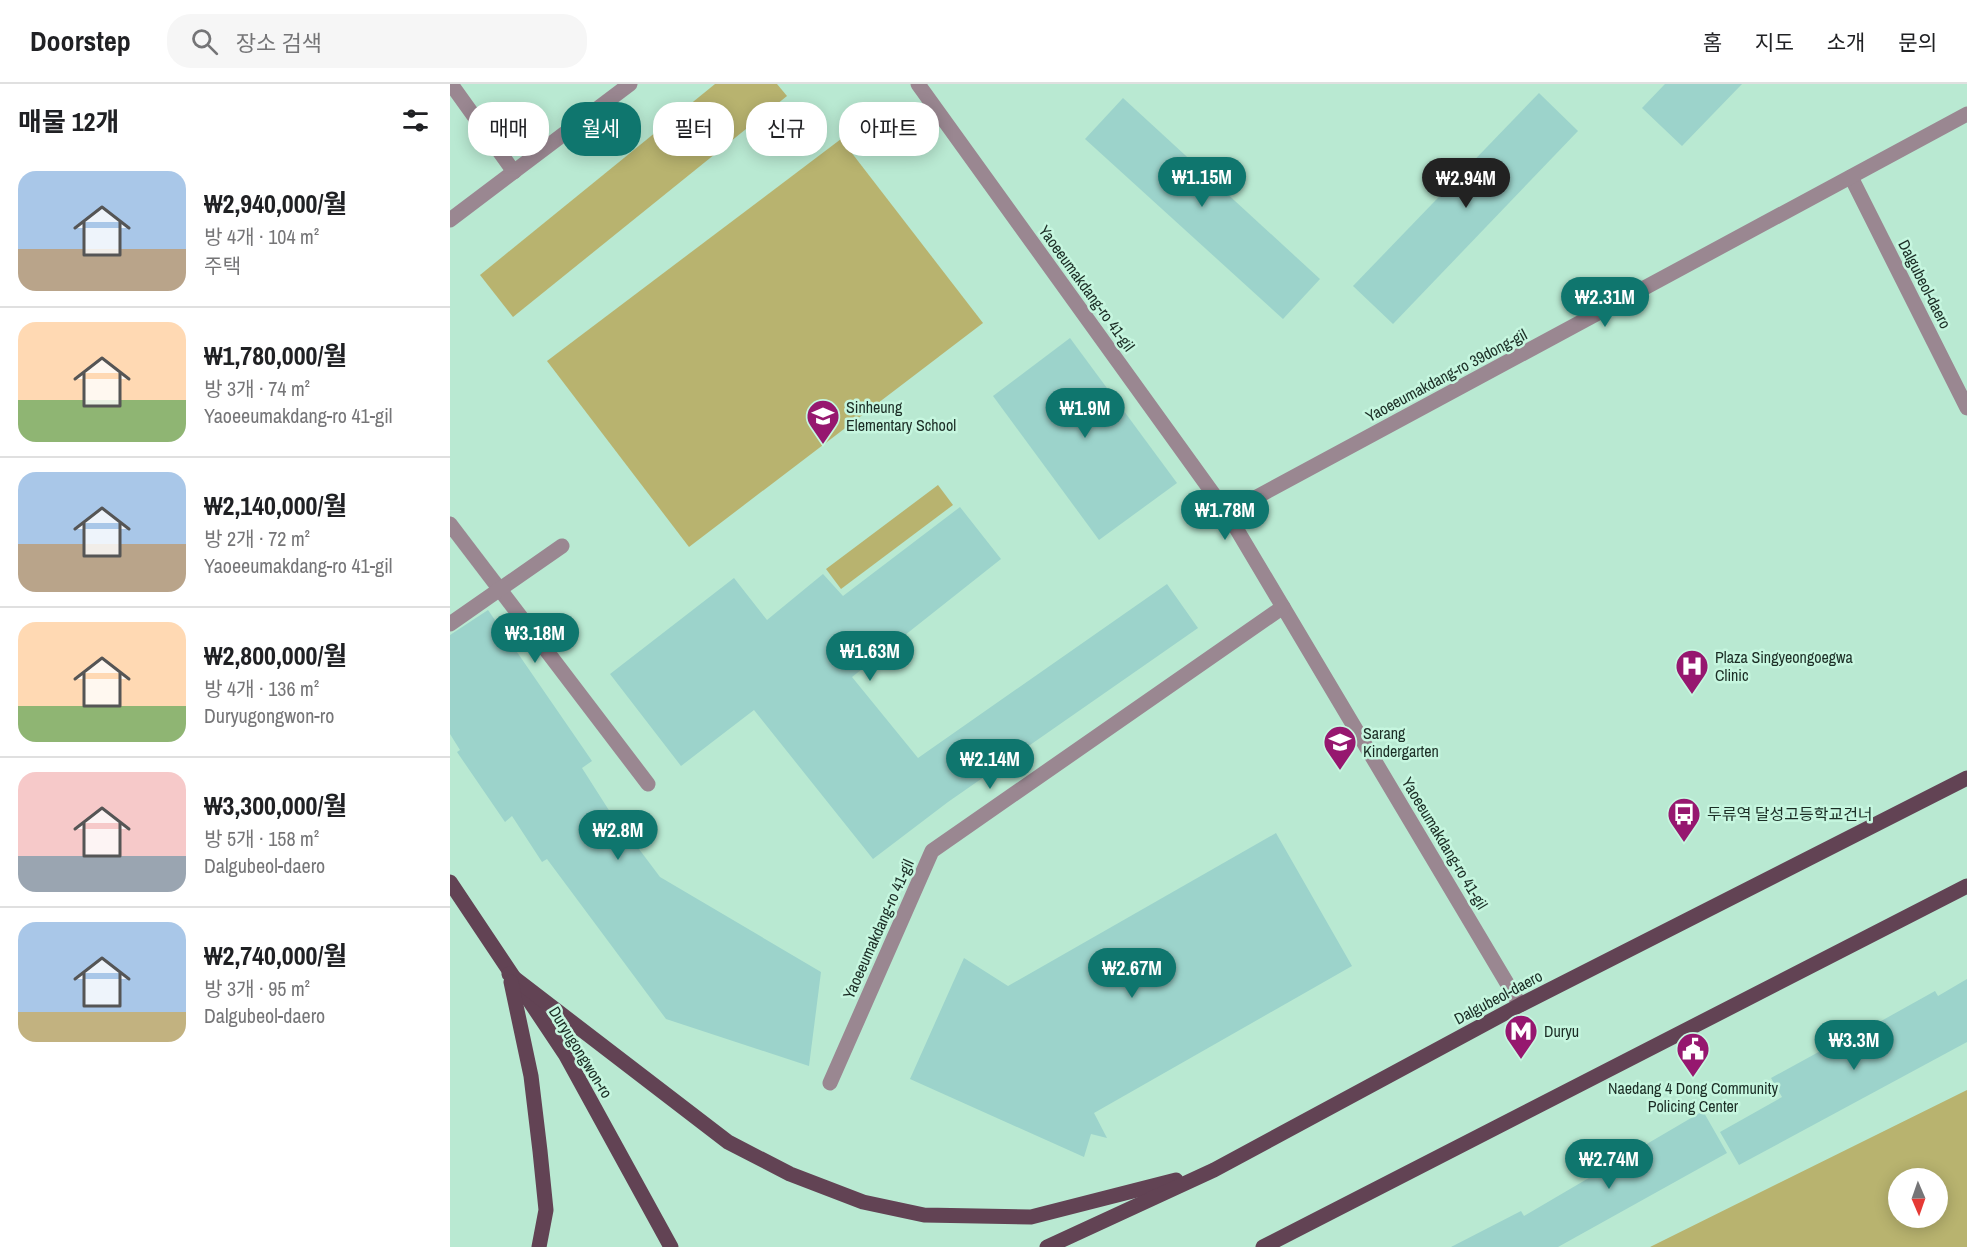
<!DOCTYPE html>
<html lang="ko">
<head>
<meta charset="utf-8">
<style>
  :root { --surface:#fff; --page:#f6f6f6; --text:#202124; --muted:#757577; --line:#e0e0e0; --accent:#0f766e }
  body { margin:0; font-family:"Archivo Narrow","Noto Sans KR",sans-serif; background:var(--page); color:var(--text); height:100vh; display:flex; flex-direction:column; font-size:22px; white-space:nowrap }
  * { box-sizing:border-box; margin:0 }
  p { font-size:20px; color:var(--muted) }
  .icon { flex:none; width:33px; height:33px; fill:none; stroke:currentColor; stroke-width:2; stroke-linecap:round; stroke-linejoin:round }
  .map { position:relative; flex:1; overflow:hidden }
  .details { display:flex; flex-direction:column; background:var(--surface); width:450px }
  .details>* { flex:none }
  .top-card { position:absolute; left:18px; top:18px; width:570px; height:54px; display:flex; gap:12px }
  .needle { width:39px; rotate:178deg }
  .controls { position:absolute; left:1438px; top:1084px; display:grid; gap:12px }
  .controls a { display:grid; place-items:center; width:60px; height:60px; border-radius:50%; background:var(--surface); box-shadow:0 3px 15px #0003; font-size:30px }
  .price { position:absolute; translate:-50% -51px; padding:0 14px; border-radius:21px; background:var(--accent); color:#fff; font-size:20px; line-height:39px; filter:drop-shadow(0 2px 3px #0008) }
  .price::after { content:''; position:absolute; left:50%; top:36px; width:18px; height:14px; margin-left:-9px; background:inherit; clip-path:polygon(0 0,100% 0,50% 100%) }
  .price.selected { background:#222; color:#fff }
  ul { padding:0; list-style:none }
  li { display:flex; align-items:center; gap:18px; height:150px; padding:0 18px }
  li+li { border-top:2px solid var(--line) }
  li span { display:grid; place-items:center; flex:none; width:168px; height:120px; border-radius:18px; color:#555 }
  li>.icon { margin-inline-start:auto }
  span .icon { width:72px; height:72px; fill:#fffc; stroke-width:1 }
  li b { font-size:26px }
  h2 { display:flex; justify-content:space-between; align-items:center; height:72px; padding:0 18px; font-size:26px }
  .chip { padding:0 21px; border-radius:24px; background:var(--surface); box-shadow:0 3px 15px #0003; font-size:21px; line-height:54px }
  .chip.selected { background:var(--accent); color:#fff }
  header { display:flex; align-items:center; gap:36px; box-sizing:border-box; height:84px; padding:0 30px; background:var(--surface); border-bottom:2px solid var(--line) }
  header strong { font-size:28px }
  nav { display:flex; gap:33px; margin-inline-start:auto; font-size:21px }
  .search { width:420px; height:54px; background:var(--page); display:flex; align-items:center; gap:15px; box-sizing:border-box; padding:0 21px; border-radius:24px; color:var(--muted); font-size:22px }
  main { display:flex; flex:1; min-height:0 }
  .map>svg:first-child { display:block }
  .green { fill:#b8b36f; fill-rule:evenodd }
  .building { fill:#9cd3cb }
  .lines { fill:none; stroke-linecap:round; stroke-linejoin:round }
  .minor { stroke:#9a8791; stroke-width:15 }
  .major { stroke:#624354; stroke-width:15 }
  .labels { text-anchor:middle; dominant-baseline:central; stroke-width:5; stroke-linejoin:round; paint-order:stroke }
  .street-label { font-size:16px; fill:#1b2d25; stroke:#c6f6df }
  .poi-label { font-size:16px; fill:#1b2d25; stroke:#c6f6df; text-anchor:start }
</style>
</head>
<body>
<header>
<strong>Doorstep</strong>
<div class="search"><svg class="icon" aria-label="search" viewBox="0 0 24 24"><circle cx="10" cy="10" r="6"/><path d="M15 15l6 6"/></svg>장소 검색</div>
<nav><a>홈</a><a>지도</a><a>소개</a><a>문의</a></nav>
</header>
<main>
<section class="details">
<h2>매물 12개<svg class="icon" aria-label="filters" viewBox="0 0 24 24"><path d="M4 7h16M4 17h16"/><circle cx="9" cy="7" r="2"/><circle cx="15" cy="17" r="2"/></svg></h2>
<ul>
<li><span style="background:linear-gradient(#a9c7e8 65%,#b9a48a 0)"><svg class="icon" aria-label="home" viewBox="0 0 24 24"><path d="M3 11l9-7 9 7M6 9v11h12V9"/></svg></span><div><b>₩2,940,000/월</b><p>방 4개 · 104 m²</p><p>주택</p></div></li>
<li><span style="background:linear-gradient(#ffd9b3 65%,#8fb573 0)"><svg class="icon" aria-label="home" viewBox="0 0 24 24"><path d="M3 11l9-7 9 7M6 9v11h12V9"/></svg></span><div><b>₩1,780,000/월</b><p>방 3개 · 74 m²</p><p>Yaoeeumakdang-ro 41-gil</p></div></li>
<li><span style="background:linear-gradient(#a9c7e8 60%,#b9a48a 0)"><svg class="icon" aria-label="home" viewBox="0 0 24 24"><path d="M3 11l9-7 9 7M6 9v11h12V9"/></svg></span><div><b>₩2,140,000/월</b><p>방 2개 · 72 m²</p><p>Yaoeeumakdang-ro 41-gil</p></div></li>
<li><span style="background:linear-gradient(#ffd9b3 70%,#8fb573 0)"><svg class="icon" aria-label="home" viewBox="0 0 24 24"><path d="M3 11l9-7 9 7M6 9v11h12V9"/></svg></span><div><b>₩2,800,000/월</b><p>방 4개 · 136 m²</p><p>Duryugongwon-ro</p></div></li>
<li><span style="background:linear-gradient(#f6c9c9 70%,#9aa5b1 0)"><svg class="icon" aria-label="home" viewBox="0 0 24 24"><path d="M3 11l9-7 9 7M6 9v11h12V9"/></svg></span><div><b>₩3,300,000/월</b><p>방 5개 · 158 m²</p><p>Dalgubeol-daero</p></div></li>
<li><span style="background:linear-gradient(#a9c7e8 75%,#c2b280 0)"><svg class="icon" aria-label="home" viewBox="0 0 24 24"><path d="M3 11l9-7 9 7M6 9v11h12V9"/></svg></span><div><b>₩2,740,000/월</b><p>방 3개 · 95 m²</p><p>Dalgubeol-daero</p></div></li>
</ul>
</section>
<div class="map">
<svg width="1517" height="1163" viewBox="0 0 1517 1163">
  <rect width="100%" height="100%" fill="#b9e9d2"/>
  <g class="green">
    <path d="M 265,0 L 327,0 L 337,12 L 63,233 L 30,191 Z"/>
    <path d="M 391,55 L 533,239 L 239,463 L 97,277 Z"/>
    <path d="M 488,401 L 503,421 L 391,505 L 376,485 Z"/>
    <path d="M 1517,1006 L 1517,1163 L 1200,1163 ZM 1449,1095 L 1488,1095 L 1488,1134 L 1449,1134 Z"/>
  </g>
  <g class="building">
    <path d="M 1215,0 L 1292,0 L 1232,62 L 1192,24 Z"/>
    <path d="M 1089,9 L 1128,47 L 943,240 L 903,202 Z"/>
    <path d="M 673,14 L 870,195 L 833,235 L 635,55 Z"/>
    <path d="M 620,254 L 727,399 L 649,456 L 543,312 Z"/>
    <path d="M 510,423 L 551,475 L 402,593 L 468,674 L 717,500 L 748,544 L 498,718 L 423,775 L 304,626 L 231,682 L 160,590 L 284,494 L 317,536 L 373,490 L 393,512 Z"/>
    <path d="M 38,526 L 142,677 L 132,684 L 169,742 L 171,741 L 210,793 L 371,888 L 359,982 L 216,935 L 97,775 L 92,778 L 62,732 L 55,738 L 7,668 L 10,666 L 0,650 L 0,551 Z"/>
    <path d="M 826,749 L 902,882 L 644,1029 L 657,1054 L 641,1050 L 634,1073 L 460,995 L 514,874 L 558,902 Z"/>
    <path d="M 1517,895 L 1517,958 L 1289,1081 L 1270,1048 L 1332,1013 L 1321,994 L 1396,953 L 1397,956 L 1485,907 L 1488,912 Z"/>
    <path d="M 1253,1027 L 1277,1069 L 1108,1163 L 1001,1163 L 1071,1127 L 1074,1132 Z"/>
  </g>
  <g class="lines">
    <g class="minor">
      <path d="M 1,0 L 64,88"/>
      <path d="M 468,0 L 777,429 L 1070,921"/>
      <path d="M 1401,93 L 1517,324"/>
      <path d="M 0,136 L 180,0"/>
      <path d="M 777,429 L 1517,30"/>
      <path d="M 0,440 L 198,700"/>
      <path d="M 0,540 L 112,462"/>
      <path d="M 380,999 L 482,767 L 833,523"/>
    </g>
    <g class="major">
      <path d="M 0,798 L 115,970 L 221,1163"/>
      <path d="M 59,890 L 278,1058 L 340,1090 L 413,1118 L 474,1131 L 581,1133 L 726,1096"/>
      <path d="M 61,898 L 81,992 L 90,1067 L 96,1126 L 89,1163"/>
      <path d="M 597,1163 L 764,1086 L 1070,921 L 1517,694"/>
      <path d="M 813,1163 L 1517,802"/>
    </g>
  </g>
  <defs>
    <symbol id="school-pin" viewBox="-11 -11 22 30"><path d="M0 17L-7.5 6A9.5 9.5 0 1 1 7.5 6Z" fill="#96176f" stroke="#c6f6df"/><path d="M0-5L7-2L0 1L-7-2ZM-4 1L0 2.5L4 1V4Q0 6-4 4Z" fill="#fff"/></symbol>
    <symbol id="hospital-pin" viewBox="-11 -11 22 30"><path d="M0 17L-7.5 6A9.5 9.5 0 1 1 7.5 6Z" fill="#96176f" stroke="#c6f6df"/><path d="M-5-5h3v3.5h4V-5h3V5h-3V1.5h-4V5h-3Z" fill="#fff"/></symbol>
    <symbol id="bus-pin" viewBox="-11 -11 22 30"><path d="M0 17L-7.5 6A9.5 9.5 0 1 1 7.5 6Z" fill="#96176f" stroke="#c6f6df"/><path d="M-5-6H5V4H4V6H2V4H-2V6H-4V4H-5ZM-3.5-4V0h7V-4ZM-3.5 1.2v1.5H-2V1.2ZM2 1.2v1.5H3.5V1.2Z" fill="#fff"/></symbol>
    <symbol id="metro-pin" viewBox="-11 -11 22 30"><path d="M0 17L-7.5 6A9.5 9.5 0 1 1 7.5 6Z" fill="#96176f" stroke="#c6f6df"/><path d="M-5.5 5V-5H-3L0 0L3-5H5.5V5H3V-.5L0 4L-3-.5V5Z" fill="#fff"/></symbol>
    <symbol id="civic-pin" viewBox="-11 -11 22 30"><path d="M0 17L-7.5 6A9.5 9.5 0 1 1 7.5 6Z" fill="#96176f" stroke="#c6f6df"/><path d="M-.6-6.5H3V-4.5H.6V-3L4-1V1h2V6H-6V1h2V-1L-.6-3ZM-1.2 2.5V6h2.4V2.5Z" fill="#fff"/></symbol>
  </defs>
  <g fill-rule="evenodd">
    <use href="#school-pin" x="354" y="313" width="38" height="52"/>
    <use href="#hospital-pin" x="1223" y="563" width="38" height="52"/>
    <use href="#school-pin" x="871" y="639" width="38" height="52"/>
    <use href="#bus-pin" x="1215" y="711" width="38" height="52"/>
    <use href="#metro-pin" x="1052" y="928" width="38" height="52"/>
    <use href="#civic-pin" x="1224" y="946" width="38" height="52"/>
  </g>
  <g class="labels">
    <g class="street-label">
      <text transform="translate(1475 200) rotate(63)">Dalgubeol-daero</text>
      <text transform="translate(637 204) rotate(54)">Yaoeeumakdang-ro 41-gil</text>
      <text transform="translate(996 291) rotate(-28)">Yaoeeumakdang-ro 39dong-gil</text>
      <text transform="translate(995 759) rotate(59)">Yaoeeumakdang-ro 41-gil</text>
      <text transform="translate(428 845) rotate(-66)">Yaoeeumakdang-ro 41-gil</text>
      <text transform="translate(1048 913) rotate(-28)">Dalgubeol-daero</text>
      <text transform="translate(131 968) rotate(58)">Duryugongwon-ro</text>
    </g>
    <g class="poi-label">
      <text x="396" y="323">Sinheung<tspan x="396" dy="18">Elementary School</tspan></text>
      <text x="1265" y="573">Plaza Singyeongoegwa<tspan x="1265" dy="18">Clinic</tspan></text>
      <text x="913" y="649">Sarang<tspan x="913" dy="18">Kindergarten</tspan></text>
      <text x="1257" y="730">두류역 달성고등학교건너</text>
      <text x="1094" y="947">Duryu</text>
      <text x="1243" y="1004" text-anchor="middle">Naedang 4 Dong Community<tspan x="1243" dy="18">Policing Center</tspan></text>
    </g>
  </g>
</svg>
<div class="controls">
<a><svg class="needle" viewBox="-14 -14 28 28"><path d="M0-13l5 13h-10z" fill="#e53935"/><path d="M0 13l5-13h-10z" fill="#757577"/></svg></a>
</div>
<b class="price" style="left:752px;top:124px">₩1.15M</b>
<b class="price selected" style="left:1016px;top:125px">₩2.94M</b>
<b class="price" style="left:1155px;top:244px">₩2.31M</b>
<b class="price" style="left:635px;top:355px">₩1.9M</b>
<b class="price" style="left:775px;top:457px">₩1.78M</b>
<b class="price" style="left:85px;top:580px">₩3.18M</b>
<b class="price" style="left:420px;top:598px">₩1.63M</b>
<b class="price" style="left:540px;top:706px">₩2.14M</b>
<b class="price" style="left:168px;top:777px">₩2.8M</b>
<b class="price" style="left:682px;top:915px">₩2.67M</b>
<b class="price" style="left:1404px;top:987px">₩3.3M</b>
<b class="price" style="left:1159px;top:1106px">₩2.74M</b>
<div class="top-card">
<a class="chip">매매</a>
<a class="chip selected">월세</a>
<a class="chip">필터</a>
<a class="chip">신규</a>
<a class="chip">아파트</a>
</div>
</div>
</main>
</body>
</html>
